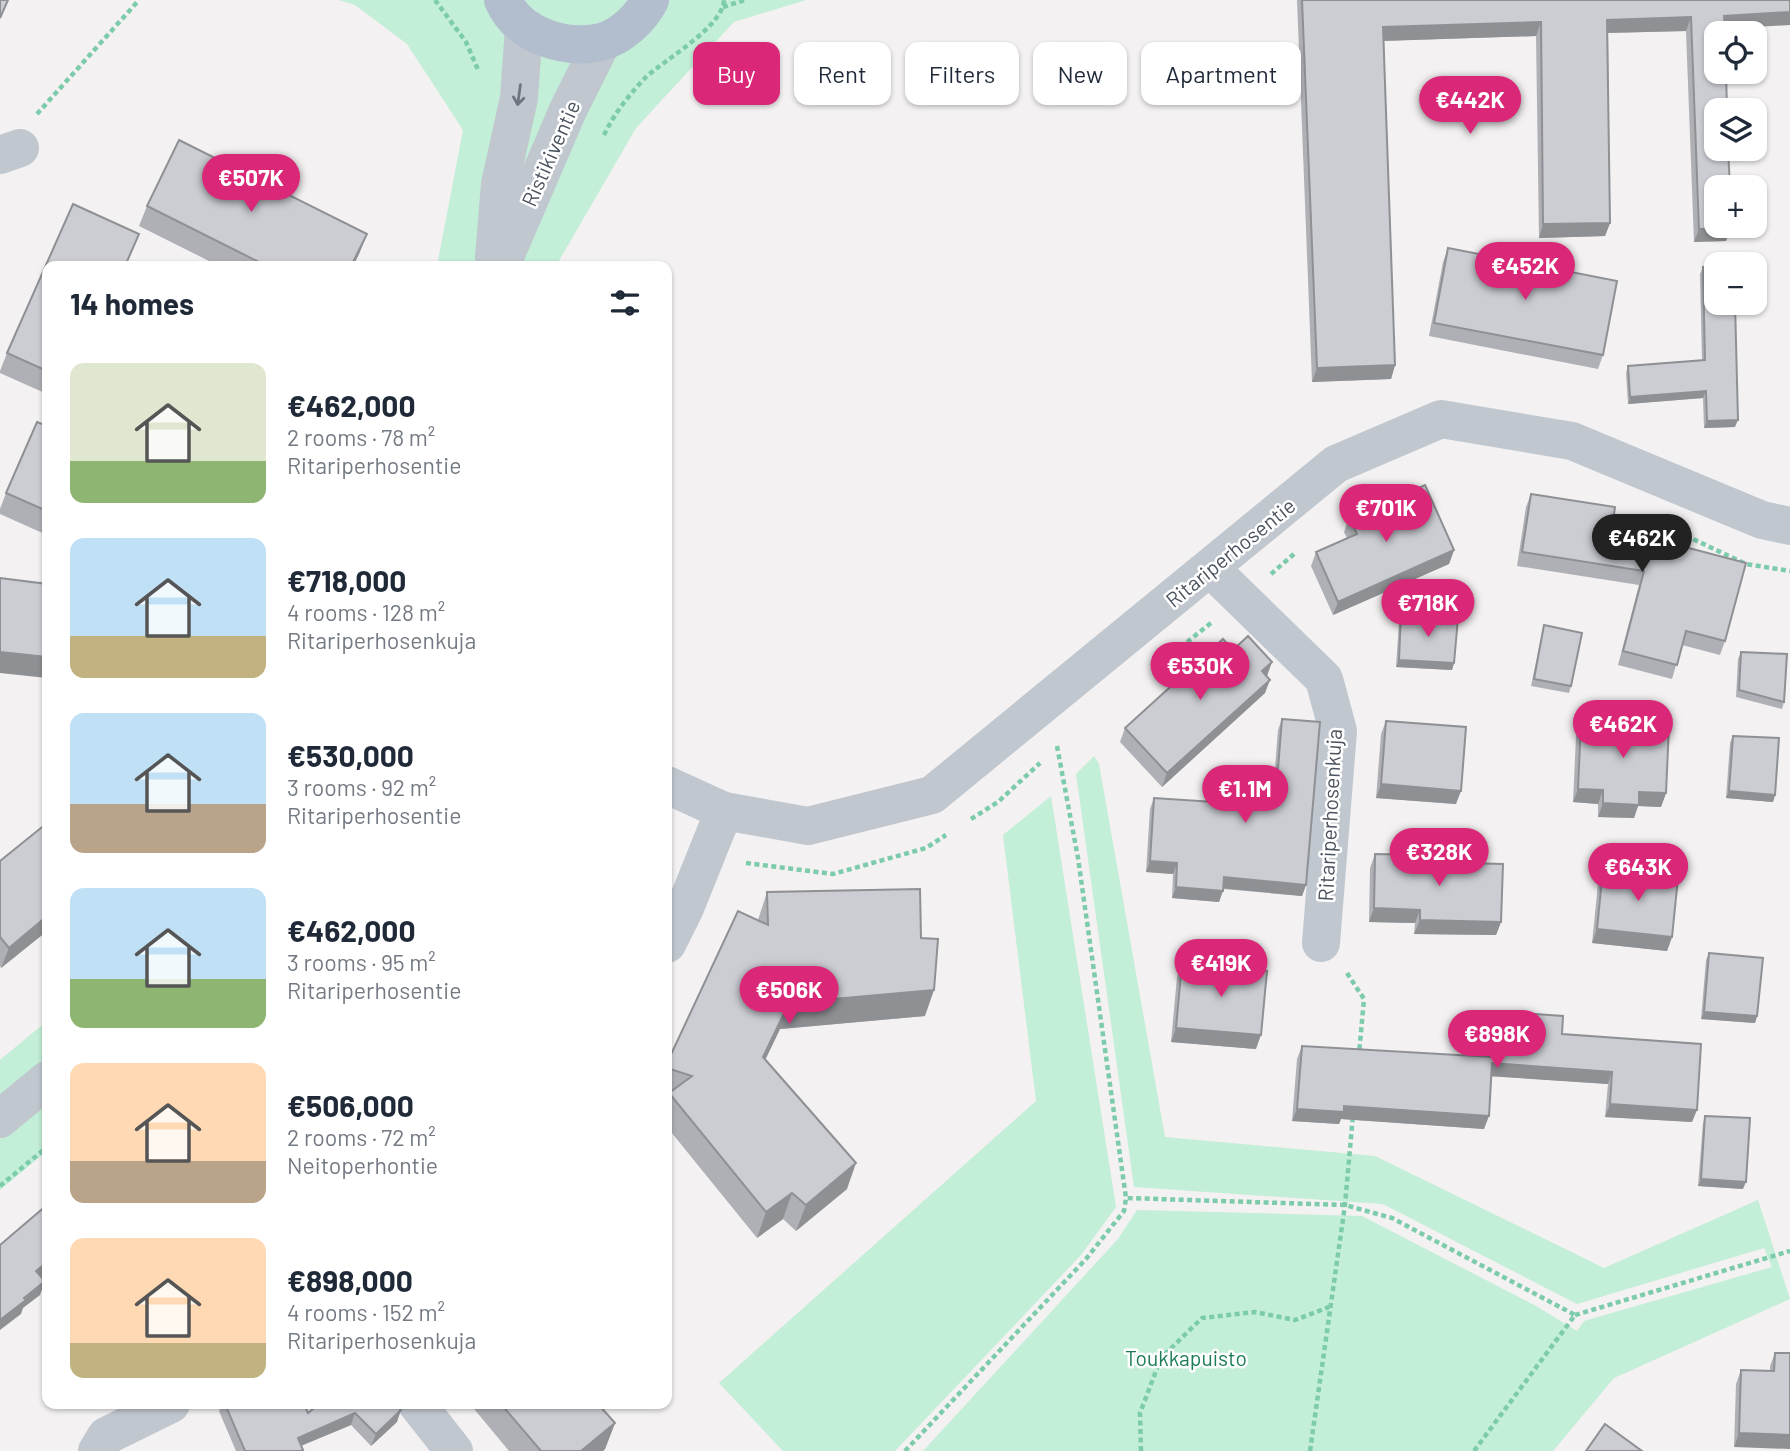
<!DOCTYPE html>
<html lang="en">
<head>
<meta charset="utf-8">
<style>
  :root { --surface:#fff; --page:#f6f6f7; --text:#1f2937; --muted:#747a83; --accent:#db2777 }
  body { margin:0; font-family:Barlow,sans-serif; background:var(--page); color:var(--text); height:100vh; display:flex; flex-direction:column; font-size:26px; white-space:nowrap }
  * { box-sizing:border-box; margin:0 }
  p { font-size:23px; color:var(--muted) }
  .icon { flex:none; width:38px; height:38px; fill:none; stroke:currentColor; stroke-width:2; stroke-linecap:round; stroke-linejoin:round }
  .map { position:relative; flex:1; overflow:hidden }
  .panel { position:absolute; left:42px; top:261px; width:630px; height:1148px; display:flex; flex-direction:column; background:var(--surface); border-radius:14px; box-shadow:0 2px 5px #0004 }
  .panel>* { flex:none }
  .banner { position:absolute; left:693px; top:42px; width:665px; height:63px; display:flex; gap:14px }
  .controls { position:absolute; left:1704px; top:21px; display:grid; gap:14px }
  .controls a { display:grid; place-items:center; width:63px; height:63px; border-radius:14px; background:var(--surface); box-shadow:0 2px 5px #0004; font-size:35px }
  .price { position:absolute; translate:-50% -60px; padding:0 16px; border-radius:24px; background:var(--accent); color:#fff; font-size:23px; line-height:46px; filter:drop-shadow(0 2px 4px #0008) }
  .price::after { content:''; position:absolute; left:50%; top:42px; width:21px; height:16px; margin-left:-10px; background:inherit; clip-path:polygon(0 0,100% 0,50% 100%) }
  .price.active { background:#222; color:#fff }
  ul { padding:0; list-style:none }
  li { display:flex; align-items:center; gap:21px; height:175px; padding:0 28px }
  li span { display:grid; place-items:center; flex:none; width:196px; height:140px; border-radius:14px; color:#555 }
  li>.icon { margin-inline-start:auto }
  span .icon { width:84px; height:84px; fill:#fffc; stroke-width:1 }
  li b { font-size:30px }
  h2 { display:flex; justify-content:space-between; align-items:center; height:84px; padding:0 28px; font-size:30px }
  .tag { padding:0 24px; border-radius:14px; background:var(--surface); box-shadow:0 2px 5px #0004; font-size:24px; line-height:63px }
  .tag.active { background:var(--accent); color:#fff }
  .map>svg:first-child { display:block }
  .green { fill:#c3eed7 }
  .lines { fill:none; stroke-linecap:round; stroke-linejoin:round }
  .path { stroke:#7ccbaa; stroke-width:4.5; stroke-dasharray:5 3.5; stroke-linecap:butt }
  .minor { stroke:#c0c7cf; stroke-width:38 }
  .major { stroke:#b2bece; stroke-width:38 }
  .wall { fill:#afb0b5 }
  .shaded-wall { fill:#8e9094 }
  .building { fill:#cbcdd3; stroke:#8e9094; stroke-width:2 }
  .oneway { stroke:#6d7680 }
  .labels { text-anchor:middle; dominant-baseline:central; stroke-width:5; stroke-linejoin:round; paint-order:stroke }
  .street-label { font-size:21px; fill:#4a535e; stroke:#fff }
  .park-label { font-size:21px; fill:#1c7d55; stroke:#fff }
</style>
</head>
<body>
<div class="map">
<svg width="1790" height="1451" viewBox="0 0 1790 1451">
  <rect width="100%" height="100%" fill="#f3f1f1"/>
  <g class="green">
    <path d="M 339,0 L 806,0 L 734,22 L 636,128 L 556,266 L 437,266 L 463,130 L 407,44 L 355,5 Z"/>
    <path d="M 1094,756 L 1099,764 L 1165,1137 L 1375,1156 L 1604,1268 L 1758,1200 L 1790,1299 L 1614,1378 L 1553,1451 L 923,1451 L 1118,1239 L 1137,1210 L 1362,1216 L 1536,1306 L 1577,1331 L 1584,1321 L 1772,1267 L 1764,1248 L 1577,1304 L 1383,1204 L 1134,1187 L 1076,774 Z"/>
    <path d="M 1051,796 L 1116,1207 L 1081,1255 L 895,1451 L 783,1451 L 719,1383 L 1036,1101 L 1003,835 Z"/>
    <path d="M 47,1021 L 47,1151 L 0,1190 L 0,1060 Z"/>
  </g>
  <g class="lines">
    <g class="path">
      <path d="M 435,0 L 466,42 L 479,72"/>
      <path d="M 723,7 L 745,0"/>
      <path d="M 37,114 L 139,0"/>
      <path d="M 604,135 C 614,114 629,95 645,78 C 665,59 722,28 724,0"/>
      <path d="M 1678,532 L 1746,564 L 1790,571"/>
      <path d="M 1271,574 L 1294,554"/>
      <path d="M 1187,642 L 1211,623"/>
      <path d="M 1057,746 L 1078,858 L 1126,1198 L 1345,1205 L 1392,1218 L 1575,1315 L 1474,1451"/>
      <path d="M 971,819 L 998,802 L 1040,763"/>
      <path d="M 746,863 L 833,874 L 926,848 L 946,835"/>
      <path d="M 1347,973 L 1364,999 L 1359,1054"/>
      <path d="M 0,1186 L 47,1147"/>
      <path d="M 1575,1315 L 1790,1251"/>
      <path d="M 905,1451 L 1086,1259 L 1124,1211 L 1126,1198"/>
      <path d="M 1141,1451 L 1140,1413 L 1161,1358 L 1202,1318 L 1255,1312 L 1295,1320 L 1329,1307"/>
      <path d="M 1310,1451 L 1345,1205 L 1353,1115"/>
    </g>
    <g class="minor">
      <path d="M 0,155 L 20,148"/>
      <path d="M 494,257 L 500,184 L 519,98 L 524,27"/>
      <path d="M 501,266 L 568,110 L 602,42"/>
      <path d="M 1211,569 L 1324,679 L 1338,731 L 1321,943"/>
      <path d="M 667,785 L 724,811 L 808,826 L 932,795 L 1336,464 L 1441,419 L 1572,441 L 1762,520 L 1790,526"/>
      <path d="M 667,944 L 685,908 L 724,811"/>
      <path d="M 0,1119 L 47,1080"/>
      <path d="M 417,1404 L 454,1451"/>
      <path d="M 97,1451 L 106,1436 L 171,1404"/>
    </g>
    <path class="major" d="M 503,0 C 518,36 566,50 601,42 C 621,37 641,18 650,0"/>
  </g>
  <g class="wall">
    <path d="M 1297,0 L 1790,0 L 1724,29 L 1731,228 L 1726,241 L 1694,242 L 1686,31 L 1608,33 L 1610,223 L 1605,236 L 1539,238 L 1536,36 L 1384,41 L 1395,365 L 1391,379 L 1312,382 Z"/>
    <path d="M 73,204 L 139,234 L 126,266 L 47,266 L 47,394 L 0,373 L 0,371 L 7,353 Z"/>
    <path d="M 147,206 L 367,234 L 359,254 L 353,266 L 219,266 L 139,226 Z"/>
    <path d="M 1448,248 L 1603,355 L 1598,369 L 1429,336 L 1443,262 Z"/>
    <path d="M 1703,267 L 1735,427 L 1704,428 L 1703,398 L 1628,404 L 1626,373 L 1628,366 L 1702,360 L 1700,274 Z"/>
    <path d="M 47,426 L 47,535 L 0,514 L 0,509 L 6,493 Z"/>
    <path d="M 1531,494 L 1612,528 L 1725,641 L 1720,655 L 1682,645 L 1672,679 L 1618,665 L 1639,585 L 1517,566 L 1526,507 Z"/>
    <path d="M 1349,518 L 1454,550 L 1449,564 L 1333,615 L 1311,566 L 1316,552 L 1347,538 L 1344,532 Z"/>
    <path d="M 1401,614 L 1454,663 L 1452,670 L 1396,667 L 1399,621 Z"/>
    <path d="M 1544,625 L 1571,686 L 1569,693 L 1531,686 L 1542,633 Z"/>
    <path d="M 1233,650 L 1266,676 L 1265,693 L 1162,787 L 1120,742 L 1125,728 Z"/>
    <path d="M 1741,652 L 1784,702 L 1782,709 L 1736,697 L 1738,659 Z"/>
    <path d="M 1282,719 L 1306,885 L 1302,896 L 1223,889 L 1219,902 L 1172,898 L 1173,874 L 1146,872 L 1150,809 L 1154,798 L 1272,806 L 1278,730 Z"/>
    <path d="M 1386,721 L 1456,804 L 1376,798 L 1381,734 Z"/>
    <path d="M 1581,722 L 1666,793 L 1661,807 L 1638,806 L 1634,818 L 1598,817 L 1598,804 L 1573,802 L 1576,736 Z"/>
    <path d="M 1733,736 L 1775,795 L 1773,802 L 1726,798 L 1730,743 Z"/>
    <path d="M 47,823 L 47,931 L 1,968 L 0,966 L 0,861 Z"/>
    <path d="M 1375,854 L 1423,862 L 1501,922 L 1496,935 L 1414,934 L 1415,923 L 1369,922 L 1370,868 Z"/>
    <path d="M 1603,870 L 1672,937 L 1667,951 L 1592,943 L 1598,884 Z"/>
    <path d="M 767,892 L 921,938 L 925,1016 L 780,1029 L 765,1060 L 847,1189 L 796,1231 L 783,1219 L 757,1238 L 667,1127 L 667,1100 L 668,1097 L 667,1097 L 667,1063 L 758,920 Z"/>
    <path d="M 1709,953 L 1757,1016 L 1755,1023 L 1701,1019 L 1706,960 Z"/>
    <path d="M 1182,963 L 1256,1049 L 1171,1042 L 1177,977 Z"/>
    <path d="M 1494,1011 L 1562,1034 L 1692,1122 L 1605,1117 L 1608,1084 L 1491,1076 L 1484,1129 L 1341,1119 L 1339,1124 L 1292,1121 L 1297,1059 L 1302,1046 L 1488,1057 L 1490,1024 Z"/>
    <path d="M 1705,1116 L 1743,1189 L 1698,1186 L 1703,1123 Z"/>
    <path d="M 1775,1353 L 1790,1353 L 1734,1447 L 1736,1384 L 1741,1370 L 1770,1371 L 1770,1366 Z"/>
    <path d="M 222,1404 L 304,1404 L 308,1413 L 319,1404 L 397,1422 L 371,1446 L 351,1425 L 301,1446 L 303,1451 L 236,1451 L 219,1411 Z"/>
    <path d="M 470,1404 L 598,1404 L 615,1423 L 605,1449 L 603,1451 L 509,1451 Z"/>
  </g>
  <g class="shaded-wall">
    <path d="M 1790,12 L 1790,25 L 1719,29 L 1724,16 Z"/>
    <path d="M 1691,17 L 1686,31 L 1603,33 L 1607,20 Z"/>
    <path d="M 1541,22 L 1536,36 L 1379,41 L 1383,27 Z"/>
    <path d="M 1610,223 L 1605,236 L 1539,238 L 1543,224 Z"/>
    <path d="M 1731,228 L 1726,241 L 1694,242 L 1699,229 Z"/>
    <path d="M 367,234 L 359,254 L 353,266 L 351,266 Z"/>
    <path d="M 1395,365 L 1391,379 L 1312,382 L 1317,368 Z"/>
    <path d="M 1706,391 L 1703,398 L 1628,404 L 1630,397 Z"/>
    <path d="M 1738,420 L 1735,427 L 1704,428 L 1707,421 Z"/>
    <path d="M 1454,550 L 1449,564 L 1333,615 L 1338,602 Z"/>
    <path d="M 0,652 L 47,657 L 47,678 L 0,673 Z"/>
    <path d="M 1399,660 L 1454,663 L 1452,670 L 1396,667 Z"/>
    <path d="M 1272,662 L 1267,676 L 1262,671 Z"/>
    <path d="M 1270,680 L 1265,693 L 1162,787 L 1167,773 Z"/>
    <path d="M 1381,784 L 1461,791 L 1456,804 L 1376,798 Z"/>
    <path d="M 1578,789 L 1603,790 L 1598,804 L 1573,802 Z"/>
    <path d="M 1729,791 L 1775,795 L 1773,802 L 1726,798 Z"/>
    <path d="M 1639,792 L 1666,793 L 1661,807 L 1638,806 L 1634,818 L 1598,817 L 1603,803 Z"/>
    <path d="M 1150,861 L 1177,863 L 1173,874 L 1146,872 Z"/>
    <path d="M 1224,877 L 1306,885 L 1302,896 L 1220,888 Z"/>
    <path d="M 1176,887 L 1223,891 L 1219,902 L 1172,898 Z"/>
    <path d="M 1374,908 L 1420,910 L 1415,923 L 1369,922 Z"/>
    <path d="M 47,916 L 47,931 L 1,968 L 9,948 Z"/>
    <path d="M 1420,920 L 1501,922 L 1496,935 L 1414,934 Z"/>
    <path d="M 1597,929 L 1672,937 L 1667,951 L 1592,943 Z"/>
    <path d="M 934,990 L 925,1016 L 780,1029 L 754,1083 L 763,1057 L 789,1003 Z"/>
    <path d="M 1704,1012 L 1757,1016 L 1755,1023 L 1701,1019 Z"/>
    <path d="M 1176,1028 L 1261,1035 L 1256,1049 L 1171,1042 Z"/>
    <path d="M 1492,1063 L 1612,1072 L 1608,1084 L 1487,1076 Z"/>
    <path d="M 1610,1104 L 1697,1110 L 1692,1122 L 1605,1117 Z"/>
    <path d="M 1344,1106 L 1489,1116 L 1484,1129 L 1341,1119 L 1339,1124 L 1292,1121 L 1297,1109 Z"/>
    <path d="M 856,1163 L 847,1189 L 796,1231 L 806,1205 Z"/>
    <path d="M 1701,1179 L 1746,1182 L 1743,1189 L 1698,1186 Z"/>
    <path d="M 792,1193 L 783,1219 L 757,1238 L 766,1212 Z"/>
    <path d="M 47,1262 L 47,1272 L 31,1284 L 36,1271 Z"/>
    <path d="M 45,1281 L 40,1295 L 23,1308 L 21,1314 L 0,1330 L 0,1320 L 24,1298 Z"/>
    <path d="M 401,1410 L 397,1422 L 371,1446 L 376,1434 Z"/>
    <path d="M 355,1413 L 351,1425 L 293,1449 L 298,1438 Z"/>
    <path d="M 615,1423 L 605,1449 L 603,1451 L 581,1451 Z"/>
    <path d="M 1739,1433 L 1790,1435 L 1790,1449 L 1734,1447 Z"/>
  </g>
  <g class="building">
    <path d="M 0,0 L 8,0 L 0,18 Z"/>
    <path d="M 1302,0 L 1790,0 L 1790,12 L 1724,16 L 1725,33 L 1717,33 L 1717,72 L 1726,72 L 1727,110 L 1717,110 L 1717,149 L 1728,149 L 1730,187 L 1717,187 L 1717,226 L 1731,226 L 1731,228 L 1699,229 L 1691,17 L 1607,20 L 1610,223 L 1543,224 L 1541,22 L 1383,27 L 1395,365 L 1317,368 Z"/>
    <path d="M 179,140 L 367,234 L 351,266 L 267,266 L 147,206 Z"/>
    <path d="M 73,204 L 139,234 L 125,266 L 47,266 L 47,371 L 7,353 Z"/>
    <path d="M 1448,248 L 1617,281 L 1603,355 L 1434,323 Z"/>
    <path d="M 1717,266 L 1717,303 L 1735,303 L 1738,420 L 1707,421 L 1706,391 L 1630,397 L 1628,366 L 1705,360 L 1703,267 Z"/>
    <path d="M 37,422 L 47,426 L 47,511 L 6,493 Z"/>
    <path d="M 1425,485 L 1454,550 L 1338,602 L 1316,552 L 1357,534 L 1349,518 Z"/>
    <path d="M 1531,494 L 1615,507 L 1612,528 L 1746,563 L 1725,641 L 1686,631 L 1677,665 L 1623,651 L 1644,571 L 1522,552 Z"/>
    <path d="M 0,578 L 47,584 L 47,657 L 0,652 Z"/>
    <path d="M 1401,614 L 1458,618 L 1454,663 L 1399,660 Z"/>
    <path d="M 1544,625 L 1582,633 L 1571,686 L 1534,679 Z"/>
    <path d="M 1248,636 L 1272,662 L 1262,671 L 1270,680 L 1167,773 L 1125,728 L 1223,639 L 1233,650 Z"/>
    <path d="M 1741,652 L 1787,654 L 1784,702 L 1739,690 Z"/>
    <path d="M 1282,719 L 1320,722 L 1306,885 L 1224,877 L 1223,891 L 1176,887 L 1177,863 L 1150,861 L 1154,798 L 1275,806 Z"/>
    <path d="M 1386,721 L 1466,727 L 1461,791 L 1381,784 Z"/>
    <path d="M 1581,722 L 1669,726 L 1666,793 L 1639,792 L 1639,805 L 1603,803 L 1603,790 L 1578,789 Z"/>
    <path d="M 1733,736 L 1779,738 L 1775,795 L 1729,791 Z"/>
    <path d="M 47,823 L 47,916 L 9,948 L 0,937 L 0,861 Z"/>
    <path d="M 1375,854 L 1424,855 L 1423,862 L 1503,864 L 1501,922 L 1420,920 L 1420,910 L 1374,908 Z"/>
    <path d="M 1603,870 L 1678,878 L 1672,937 L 1597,929 Z"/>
    <path d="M 920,889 L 921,938 L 938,939 L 934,990 L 789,1003 L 763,1057 L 856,1163 L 806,1205 L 792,1193 L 766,1212 L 669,1093 L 692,1076 L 667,1068 L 667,1063 L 738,911 L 768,925 L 767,892 Z"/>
    <path d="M 1709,953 L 1763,958 L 1757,1016 L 1704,1012 Z"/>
    <path d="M 1182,963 L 1267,971 L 1261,1035 L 1176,1028 Z"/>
    <path d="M 1494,1011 L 1563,1016 L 1562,1034 L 1701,1044 L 1697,1110 L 1610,1104 L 1612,1072 L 1492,1063 L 1489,1116 L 1344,1106 L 1344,1112 L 1297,1109 L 1302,1046 L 1492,1057 Z"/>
    <path d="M 1705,1116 L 1750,1118 L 1746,1182 L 1701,1179 Z"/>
    <path d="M 47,1205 L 47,1262 L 36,1271 L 45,1281 L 24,1298 L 26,1300 L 0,1320 L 0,1245 Z"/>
    <path d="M 1775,1353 L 1790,1353 L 1790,1435 L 1739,1433 L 1741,1370 L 1774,1371 Z"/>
    <path d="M 225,1404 L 304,1404 L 308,1413 L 319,1404 L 395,1404 L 401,1410 L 376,1434 L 355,1413 L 298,1438 L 303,1450 L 301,1451 L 245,1451 Z"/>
    <path d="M 501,1404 L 598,1404 L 615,1423 L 581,1451 L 541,1451 Z"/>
    <path d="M 1605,1424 L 1642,1451 L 1586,1451 Z"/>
  </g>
  <defs><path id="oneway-shaft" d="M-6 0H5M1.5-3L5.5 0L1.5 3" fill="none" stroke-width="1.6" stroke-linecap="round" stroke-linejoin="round" transform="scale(1.75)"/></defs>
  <use class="oneway" href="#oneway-shaft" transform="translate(519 95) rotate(98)"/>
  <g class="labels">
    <g class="street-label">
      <text transform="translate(550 153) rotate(-66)">Ristikiventie</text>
      <text transform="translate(1230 552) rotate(-39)">Ritariperhosentie</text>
      <text transform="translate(1329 815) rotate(-87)">Ritariperhosenkuja</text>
    </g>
    <g class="park-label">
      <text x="1186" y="1357">Toukkapuisto</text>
    </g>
  </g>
</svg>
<div class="controls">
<a><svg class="icon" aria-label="locate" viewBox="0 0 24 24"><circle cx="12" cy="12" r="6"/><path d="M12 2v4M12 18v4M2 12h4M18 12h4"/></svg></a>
<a><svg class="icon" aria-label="layers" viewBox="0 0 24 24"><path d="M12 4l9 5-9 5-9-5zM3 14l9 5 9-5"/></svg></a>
<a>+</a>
<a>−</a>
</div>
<b class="price" style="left:1470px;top:136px">€442K</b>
<b class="price" style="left:251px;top:214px">€507K</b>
<b class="price" style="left:1525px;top:302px">€452K</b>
<b class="price" style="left:1386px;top:544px">€701K</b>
<b class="price active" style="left:1642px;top:574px">€462K</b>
<b class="price" style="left:1428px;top:639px">€718K</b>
<b class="price" style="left:1200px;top:702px">€530K</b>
<b class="price" style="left:1623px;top:760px">€462K</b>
<b class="price" style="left:1245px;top:825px">€1.1M</b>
<b class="price" style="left:1439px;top:888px">€328K</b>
<b class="price" style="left:1638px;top:903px">€643K</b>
<b class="price" style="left:1221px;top:999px">€419K</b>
<b class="price" style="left:789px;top:1026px">€506K</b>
<b class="price" style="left:1497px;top:1070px">€898K</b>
<div class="banner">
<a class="tag active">Buy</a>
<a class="tag">Rent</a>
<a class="tag">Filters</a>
<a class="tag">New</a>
<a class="tag">Apartment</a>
</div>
<section class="panel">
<h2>14 homes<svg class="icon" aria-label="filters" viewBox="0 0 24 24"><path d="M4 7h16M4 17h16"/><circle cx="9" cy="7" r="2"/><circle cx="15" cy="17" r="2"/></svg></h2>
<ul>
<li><span style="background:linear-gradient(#dfe7d0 70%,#8fb573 0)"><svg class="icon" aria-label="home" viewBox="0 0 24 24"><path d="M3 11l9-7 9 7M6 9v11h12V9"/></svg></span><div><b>€462,000</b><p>2 rooms · 78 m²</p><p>Ritariperhosentie</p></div></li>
<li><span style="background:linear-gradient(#bfe0f5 70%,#c2b280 0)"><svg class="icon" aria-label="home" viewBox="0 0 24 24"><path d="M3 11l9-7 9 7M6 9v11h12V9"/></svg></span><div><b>€718,000</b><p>4 rooms · 128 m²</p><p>Ritariperhosenkuja</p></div></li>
<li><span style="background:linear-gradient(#bfe0f5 65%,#b9a48a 0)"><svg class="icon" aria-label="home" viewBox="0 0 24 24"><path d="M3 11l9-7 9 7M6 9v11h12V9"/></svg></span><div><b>€530,000</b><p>3 rooms · 92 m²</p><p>Ritariperhosentie</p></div></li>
<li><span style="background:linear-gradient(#bfe0f5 65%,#8fb573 0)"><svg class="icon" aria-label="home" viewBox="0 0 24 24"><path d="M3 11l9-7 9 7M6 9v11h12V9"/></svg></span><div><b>€462,000</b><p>3 rooms · 95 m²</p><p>Ritariperhosentie</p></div></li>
<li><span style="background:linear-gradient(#ffd9b3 70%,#b9a48a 0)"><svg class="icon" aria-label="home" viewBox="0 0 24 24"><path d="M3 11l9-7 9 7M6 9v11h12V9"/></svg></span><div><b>€506,000</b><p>2 rooms · 72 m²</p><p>Neitoperhontie</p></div></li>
<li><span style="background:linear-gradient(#ffd9b3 75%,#c2b280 0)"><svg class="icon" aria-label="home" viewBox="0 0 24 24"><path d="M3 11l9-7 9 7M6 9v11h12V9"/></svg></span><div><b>€898,000</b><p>4 rooms · 152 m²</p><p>Ritariperhosenkuja</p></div></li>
</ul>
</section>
</div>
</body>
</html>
